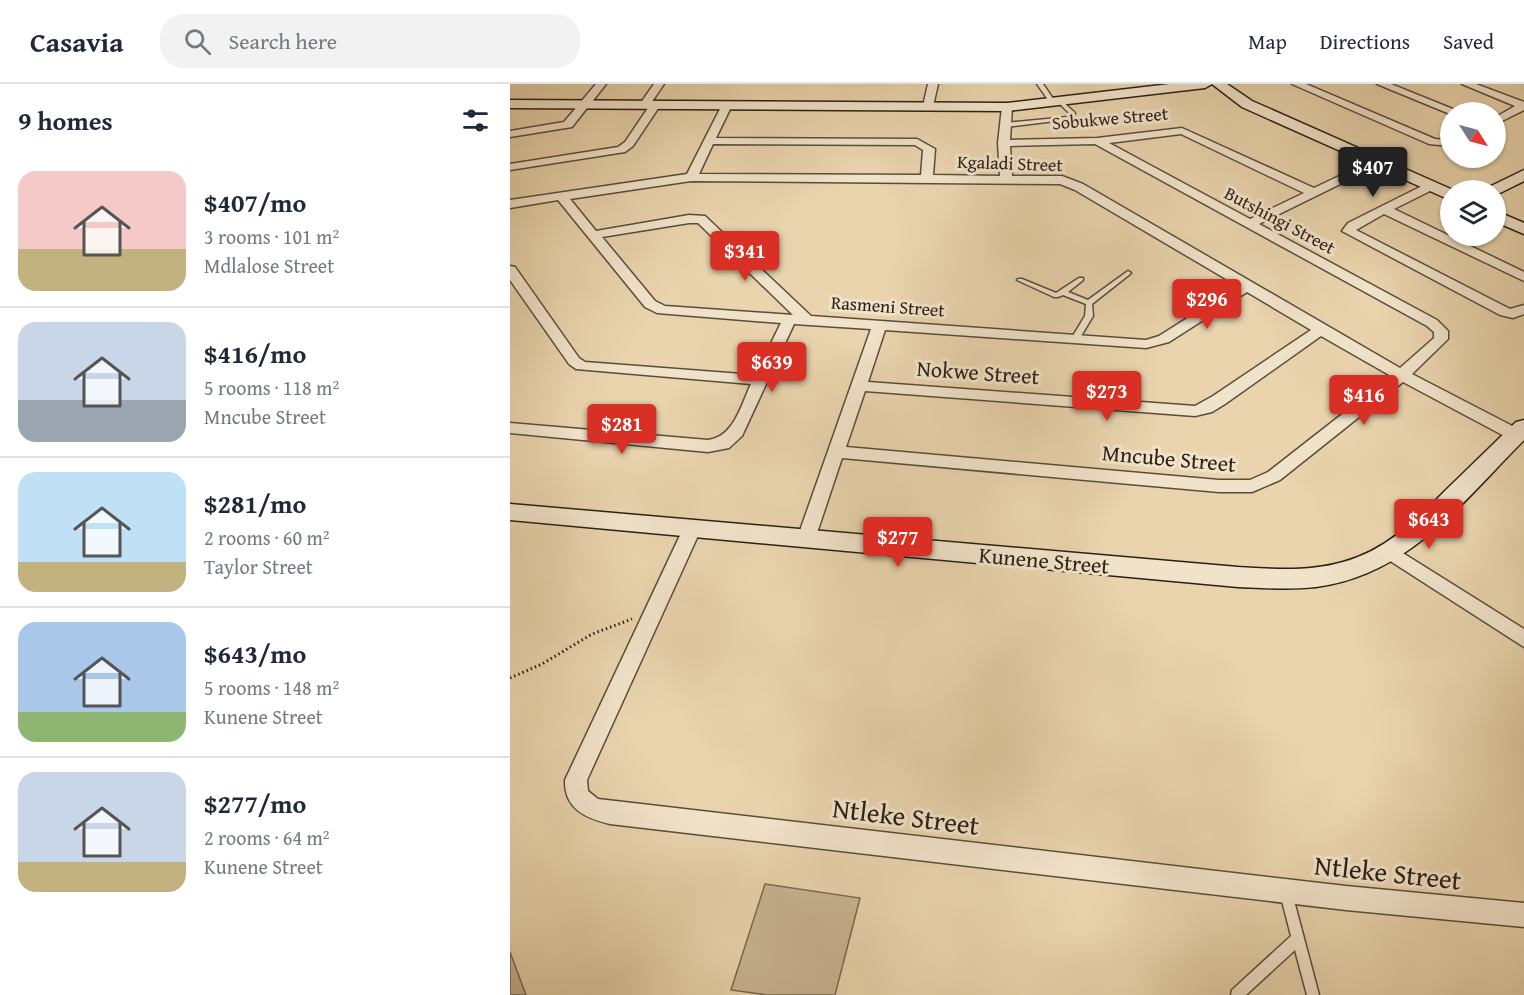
<!DOCTYPE html>
<html lang="en">
<head>
<meta charset="utf-8">
<style>
  :root { --surface:#fff; --page:#f2f2f3; --text:#1f2937; --muted:#747a83; --line:#e0e1e3; --accent:#d93025 }
  body { margin:0; font-family:"Gentium Book Plus",serif; background:var(--page); color:var(--text); height:100vh; display:flex; flex-direction:column; font-size:22px; white-space:nowrap }
  * { box-sizing:border-box; margin:0 }
  p { font-size:20px; color:var(--muted) }
  .icon { flex:none; width:33px; height:33px; fill:none; stroke:currentColor; stroke-width:2; stroke-linecap:round; stroke-linejoin:round }
  .map { position:relative; flex:1; overflow:hidden }
  .panel { display:flex; flex-direction:column; background:var(--surface); width:510px }
  .panel>* { flex:none }
  .needle { width:39px; rotate:126deg }
  .buttons { position:absolute; left:930px; top:18px; display:grid; gap:12px }
  .buttons a { display:grid; place-items:center; width:66px; height:66px; border-radius:50%; background:var(--surface); box-shadow:0 2px 4px #0004; font-size:30px }
  .price { position:absolute; translate:-50% -51px; padding:0 14px; border-radius:6px; background:var(--accent); color:#fff; font-size:20px; line-height:39px; filter:drop-shadow(0 2px 3px #0008) }
  .price::after { content:''; position:absolute; left:50%; top:36px; width:18px; height:14px; margin-left:-9px; background:inherit; clip-path:polygon(0 0,100% 0,50% 100%) }
  .price.on { background:#222; color:#fff }
  ul { padding:0; list-style:none }
  li { display:flex; align-items:center; gap:18px; height:150px; padding:0 18px }
  li+li { border-top:2px solid var(--line) }
  li span { display:grid; place-items:center; flex:none; width:168px; height:120px; border-radius:18px; color:#555 }
  li>.icon { margin-inline-start:auto }
  span .icon { width:72px; height:72px; fill:#fffc; stroke-width:1 }
  li b { font-size:26px }
  h2 { display:flex; justify-content:space-between; align-items:center; height:72px; padding:0 18px; font-size:26px }
  header { display:flex; align-items:center; gap:36px; box-sizing:border-box; height:84px; padding:0 30px; background:var(--surface); border-bottom:2px solid var(--line) }
  header strong { font-size:28px }
  nav { display:flex; gap:33px; margin-inline-start:auto; font-size:21px }
  .search { width:420px; height:54px; background:var(--page); display:flex; align-items:center; gap:15px; box-sizing:border-box; padding:0 21px; border-radius:24px; color:var(--muted); font-size:22px }
  main { display:flex; flex:1; min-height:0 }
  .map>svg:first-child { display:block }
  .green { fill:#c9b593; stroke:#7a6a54; stroke-width:1.5 }
  .lines { fill:none; stroke-linecap:round; stroke-linejoin:round }
  .lane-casing { stroke:#5a4d3c; stroke-width:3 }
  .street-casing { stroke:#5a4d3c; stroke-width:3 }
  .secondary-casing { stroke:#2a2016; stroke-width:3 }
  .path { stroke:#2a2016; stroke-width:3; stroke-dasharray:1.5 3; stroke-linecap:butt }
  .lane { fill:#f1e3ca; fill-rule:evenodd }
  .street { fill:#f1e3ca; fill-rule:evenodd }
  .secondary { fill:#f1e3ca; fill-rule:evenodd }
  .labels { text-anchor:middle; dominant-baseline:central; stroke-width:6; stroke-linejoin:round; paint-order:stroke }
  .far-street-label { font-size:18px; fill:#2a2016; stroke:#f1e3ca }
  .street-label { font-size:22px; fill:#2a2016; stroke:#f1e3ca }
  .near-street-label { font-size:27px; fill:#2a2016; stroke:#f1e3ca }
</style>
</head>
<body>
<header>
<strong>Casavia</strong>
<div class="search"><svg class="icon" aria-label="search" viewBox="0 0 24 24"><circle cx="10" cy="10" r="6"/><path d="M15 15l6 6"/></svg>Search here</div>
<nav><a>Map</a><a>Directions</a><a>Saved</a></nav>
</header>
<main>
<section class="panel">
<h2>9 homes<svg class="icon" aria-label="filters" viewBox="0 0 24 24"><path d="M4 7h16M4 17h16"/><circle cx="9" cy="7" r="2"/><circle cx="15" cy="17" r="2"/></svg></h2>
<ul>
<li><span style="background:linear-gradient(#f6c9c9 65%,#c2b280 0)"><svg class="icon" aria-label="home" viewBox="0 0 24 24"><path d="M3 11l9-7 9 7M6 9v11h12V9"/></svg></span><div><b>$407/mo</b><p>3 rooms · 101 m²</p><p>Mdlalose Street</p></div></li>
<li><span style="background:linear-gradient(#c9d6e8 65%,#9aa5b1 0)"><svg class="icon" aria-label="home" viewBox="0 0 24 24"><path d="M3 11l9-7 9 7M6 9v11h12V9"/></svg></span><div><b>$416/mo</b><p>5 rooms · 118 m²</p><p>Mncube Street</p></div></li>
<li><span style="background:linear-gradient(#bfe0f5 75%,#c2b280 0)"><svg class="icon" aria-label="home" viewBox="0 0 24 24"><path d="M3 11l9-7 9 7M6 9v11h12V9"/></svg></span><div><b>$281/mo</b><p>2 rooms · 60 m²</p><p>Taylor Street</p></div></li>
<li><span style="background:linear-gradient(#a9c7e8 75%,#8fb573 0)"><svg class="icon" aria-label="home" viewBox="0 0 24 24"><path d="M3 11l9-7 9 7M6 9v11h12V9"/></svg></span><div><b>$643/mo</b><p>5 rooms · 148 m²</p><p>Kunene Street</p></div></li>
<li><span style="background:linear-gradient(#c9d6e8 75%,#c2b280 0)"><svg class="icon" aria-label="home" viewBox="0 0 24 24"><path d="M3 11l9-7 9 7M6 9v11h12V9"/></svg></span><div><b>$277/mo</b><p>2 rooms · 64 m²</p><p>Kunene Street</p></div></li>
</ul>
</section>
<div class="map">
<svg width="1014" height="911" viewBox="0 0 1014 911">
  <rect width="100%" height="100%" fill="#e9d4ad"/>
  <filter id="stains"><feTurbulence type="fractalNoise" baseFrequency=".00333" numOctaves="4"/><feColorMatrix values="0 0 0 0 .2 0 0 0 0 .09 0 0 0 0 .02 0 0 0 .5 -.17"/></filter>
  <radialGradient id="worn" r=".72"><stop offset=".6" stop-color="#630" stop-opacity="0"/><stop offset="1" stop-color="#630" stop-opacity=".3"/></radialGradient>
  <g class="green">
    <path d="M 255,800 L 350,814 L 325,911 L 257,911 L 221,906 Z"/>
    <path d="M 0,868 L 16,911 L 0,911 Z"/>
  </g>
  <g class="lines">
    <defs>
      <g id="lane">
        <path d="M 527,0 L 533,0 L 546,19 L 545,20 L 541,20 Z"/>
        <path d="M 551,16 L 565,29 L 562,35 L 495,43 L 492,41 L 495,39 L 558,33 L 559,29 L 548,18 Z"/>
        <path d="M 618,187 L 621,189 L 620,190 L 582,220 L 583,232 L 568,257 L 565,257 L 561,255 L 575,232 L 576,220 L 553,211 L 548,213 L 544,213 L 507,196 L 508,195 L 512,195 L 546,209 L 569,194 L 573,194 L 573,196 L 558,208 L 578,216 Z"/>
        <path d="M 776,803 L 780,805 L 782,809 L 809,911 L 797,911 L 785,866 L 736,911 L 721,911 L 722,906 L 781,852 L 770,809 L 772,805 Z"/>
      </g>
      <g id="street">
        <path d="M 86,0 L 96,0 L 62,43 L 0,53 L 0,47 L 54,38 Z"/>
        <path d="M 144,0 L 154,0 L 139,22 L 131,22 L 130,20 Z"/>
        <path d="M 418,0 L 428,0 L 423,22 L 418,25 L 413,22 Z"/>
        <path d="M 782,0 L 796,0 L 925,55 L 940,56 L 940,62 L 919,60 Z"/>
        <path d="M 867,0 L 881,0 L 950,28 L 940,30 Z"/>
        <path d="M 952,0 L 966,0 L 1014,18 L 1014,26 L 986,40 L 986,33 L 1005,22 Z"/>
        <path d="M 146,17 L 151,20 L 123,62 L 115,68 L 0,86 L 0,80 L 108,63 L 115,58 L 142,18 Z"/>
        <path d="M 217,18 L 222,21 L 206,54 L 407,55 L 425,65 L 423,91 L 490,92 L 488,59 L 492,23 L 497,20 L 502,23 L 500,56 L 587,54 L 672,44 L 804,104 L 863,76 L 871,76 L 871,80 L 749,140 L 927,236 L 938,247 L 938,255 L 902,290 L 1012,347 L 1014,351 L 1012,355 L 1000,355 L 893,298 L 770,396 L 742,408 L 709,408 L 332,374 L 305,455 L 302,460 L 296,462 L 290,460 L 287,455 L 361,245 L 284,240 L 232,352 L 219,364 L 198,368 L 0,349 L 0,339 L 198,356 C 224,353 231,321 241,300 L 66,285 L 59,280 L 0,196 L 0,182 L 5,183 L 69,274 L 75,278 L 245,291 L 271,239 L 147,229 L 135,223 L 48,116 L 0,124 L 0,116 L 177,90 L 212,21 ZM 671,50 L 794,109 L 740,135 L 599,59 ZM 203,60 L 405,61 L 413,66 L 411,91 L 189,90 ZM 585,60 L 917,242 L 924,248 L 924,254 L 890,284 L 573,100 L 552,92 L 502,92 L 500,62 ZM 181,97 L 550,100 L 565,106 L 728,202 L 649,252 L 636,256 L 301,232 L 195,132 L 179,131 L 86,147 L 60,115 ZM 179,139 L 188,139 L 283,231 L 155,222 L 145,217 L 92,153 ZM 737,208 L 801,246 L 703,312 L 685,322 L 358,298 L 375,246 L 636,264 L 659,258 ZM 811,252 L 881,292 L 758,388 L 740,396 L 709,396 L 336,363 L 355,307 L 685,332 L 702,328 L 715,320 Z"/>
        <path d="M 920,98 L 924,99 L 924,105 L 884,125 L 1014,188 L 1014,197 L 874,130 L 846,146 L 1000,225 L 1014,221 L 1014,230 L 1003,234 L 990,231 L 832,147 L 838,139 Z"/>
        <path d="M 182,438 L 188,440 L 191,445 L 77,696 L 78,707 L 88,715 L 836,802 L 1014,819 L 1014,843 L 836,826 L 100,740 C 76,734 54,725 55,696 L 173,445 L 176,440 Z"/>
        <path d="M 880,461 L 1014,545 L 1014,563 L 874,473 L 871,468 L 874,463 Z"/>
      </g>
      <g id="secondary">
        <path d="M 660,0 L 717,0 L 742,17 L 943,106 L 940,106 L 940,116 L 732,23 L 702,0 L 695,4 L 497,27 L 0,24 L 0,16 L 497,19 Z"/>
        <path d="M 1014,86 L 1014,97 L 986,111 L 986,106 L 977,106 L 979,103 Z"/>
        <path d="M 986,127 L 1014,139 L 1014,150 L 986,138 Z"/>
        <path d="M 1014,336 L 1014,356 C 952,418 899,491 806,503 C 780,506 754,504 728,503 L 0,436 L 0,420 L 728,483 C 763,485 799,488 833,478 C 878,466 909,433 940,402 C 962,381 984,359 1006,338 Z"/>
      </g>
    </defs>
    <use href="#lane" class="lane-casing"/>
    <use href="#street" class="street-casing"/>
    <use href="#secondary" class="secondary-casing"/>
    <path class="path" d="M 0,594 L 32,580 L 82,550 L 122,535"/>
    <use href="#lane" class="lane"/>
    <use href="#street" class="street"/>
    <use href="#secondary" class="secondary"/>
  </g>
  <g class="labels">
    <g class="far-street-label">
      <text transform="translate(600 34) rotate(-5)">Sobukwe Street</text>
      <text transform="translate(500 79) rotate(2)">Kgaladi Street</text>
      <text transform="translate(770 136) rotate(28)">Butshingi Street</text>
      <text transform="translate(378 222) rotate(4)">Rasmeni Street</text>
    </g>
    <g class="street-label">
      <text transform="translate(468 288) rotate(4)">Nokwe Street</text>
      <text transform="translate(659 374) rotate(5)">Mncube Street</text>
      <text transform="translate(534 476) rotate(5)">Kunene Street</text>
    </g>
    <g class="near-street-label">
      <text transform="translate(396 732) rotate(7)">Ntleke Street</text>
      <text transform="translate(878 788) rotate(6)">Ntleke Street</text>
    </g>
  </g>
  <rect width="100%" height="100%" filter="url(#stains)"/>
  <rect width="100%" height="100%" fill="url(#worn)"/>
</svg>
<div class="buttons">
<a><svg class="needle" viewBox="-14 -14 28 28"><path d="M0-13l5 13h-10z" fill="#e53935"/><path d="M0 13l5-13h-10z" fill="#747a83"/></svg></a>
<a><svg class="icon" aria-label="layers" viewBox="0 0 24 24"><path d="M12 4l9 5-9 5-9-5zM3 14l9 5 9-5"/></svg></a>
</div>
<b class="price on" style="left:863px;top:114px">$407</b>
<b class="price" style="left:235px;top:198px">$341</b>
<b class="price" style="left:697px;top:246px">$296</b>
<b class="price" style="left:262px;top:309px">$639</b>
<b class="price" style="left:597px;top:338px">$273</b>
<b class="price" style="left:854px;top:342px">$416</b>
<b class="price" style="left:112px;top:371px">$281</b>
<b class="price" style="left:919px;top:466px">$643</b>
<b class="price" style="left:388px;top:484px">$277</b>
</div>
</main>
</body>
</html>
